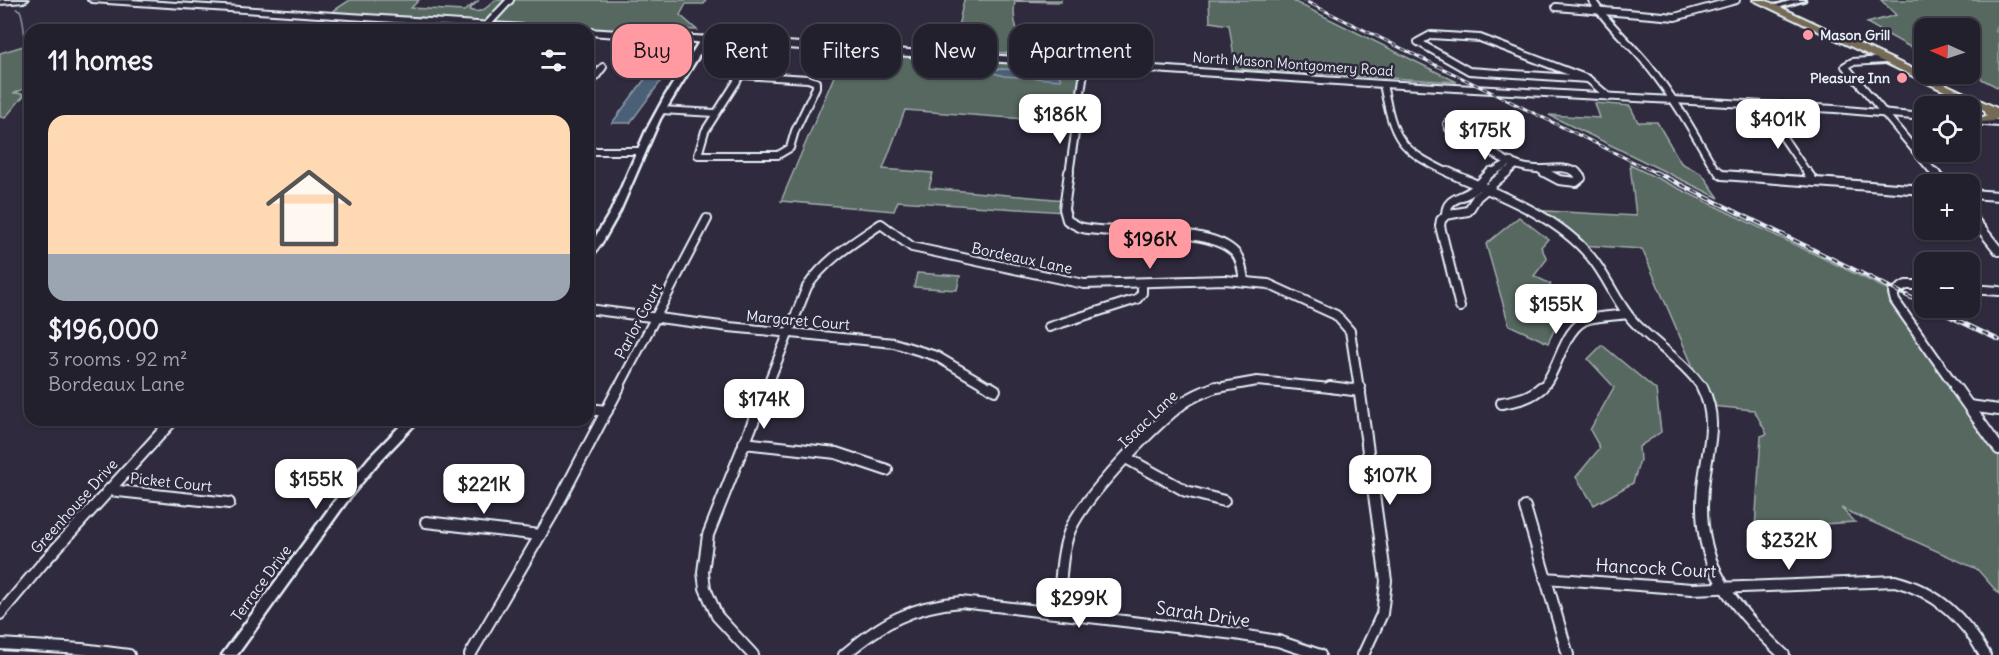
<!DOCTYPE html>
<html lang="en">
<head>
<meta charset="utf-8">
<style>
  :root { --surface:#23202e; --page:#2f2d3a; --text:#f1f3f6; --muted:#a3a3aa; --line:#403e4a; --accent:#ff9aa2 }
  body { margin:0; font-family:Delius,sans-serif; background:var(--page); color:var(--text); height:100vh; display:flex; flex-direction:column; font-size:22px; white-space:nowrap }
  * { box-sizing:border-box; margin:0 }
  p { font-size:20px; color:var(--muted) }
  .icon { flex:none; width:33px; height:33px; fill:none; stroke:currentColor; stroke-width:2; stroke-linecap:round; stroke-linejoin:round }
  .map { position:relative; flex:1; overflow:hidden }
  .drawer { position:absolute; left:24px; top:24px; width:570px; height:402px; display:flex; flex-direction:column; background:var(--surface); border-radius:18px; box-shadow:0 2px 4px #0004,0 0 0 2px var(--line) }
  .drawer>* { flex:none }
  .top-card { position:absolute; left:612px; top:24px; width:570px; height:54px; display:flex; gap:12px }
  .needle { width:39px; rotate:273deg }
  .tools { position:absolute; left:1914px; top:18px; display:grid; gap:12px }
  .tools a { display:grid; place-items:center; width:66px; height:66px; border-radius:12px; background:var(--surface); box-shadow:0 2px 4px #0004,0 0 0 2px var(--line); font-size:30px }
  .price { position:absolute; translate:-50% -51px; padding:0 14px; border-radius:12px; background:#fff; color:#222; font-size:20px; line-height:39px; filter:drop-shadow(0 2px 3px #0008) }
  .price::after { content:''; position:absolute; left:50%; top:36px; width:18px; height:14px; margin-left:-9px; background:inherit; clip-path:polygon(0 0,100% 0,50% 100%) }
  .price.active { background:var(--accent); color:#111 }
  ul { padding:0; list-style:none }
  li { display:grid; align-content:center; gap:12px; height:318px; padding:0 24px }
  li+li { border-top:2px solid var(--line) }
  li span { display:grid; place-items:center; height:186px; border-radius:18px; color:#555 }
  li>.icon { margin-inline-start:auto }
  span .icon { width:108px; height:108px; fill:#fffc; stroke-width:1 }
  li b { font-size:26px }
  h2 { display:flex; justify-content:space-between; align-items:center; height:72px; padding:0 24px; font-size:26px }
  .chip { padding:0 21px; border-radius:18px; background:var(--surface); box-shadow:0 2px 4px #0004,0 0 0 2px var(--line); font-size:21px; line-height:54px }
  .chip.active { background:var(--accent); color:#111 }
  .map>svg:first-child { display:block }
  .green { fill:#57675f; stroke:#a0acac; stroke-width:1.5 }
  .water { fill:#4c6077; stroke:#8a9aab; stroke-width:1.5 }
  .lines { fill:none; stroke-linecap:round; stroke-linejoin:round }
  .stream { stroke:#8a9aab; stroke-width:1.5 }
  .minor-far2-casing { stroke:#e8f1f8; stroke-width:10 }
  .minor-far1-casing { stroke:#e8f1f8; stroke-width:12 }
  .minor-casing { stroke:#e8f1f8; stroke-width:14 }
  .tertiary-casing { stroke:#e8f1f8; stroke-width:5 }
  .secondary-casing { stroke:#e8f1f8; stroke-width:4 }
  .primary-casing { stroke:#e8f1f8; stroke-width:4 }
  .minor-far2 { stroke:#2f2a3d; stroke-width:6 }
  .minor-far1 { stroke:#2f2a3d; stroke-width:8 }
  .minor { stroke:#2f2a3d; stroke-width:10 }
  .tertiary { fill:#2f2a3d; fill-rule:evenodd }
  .secondary { fill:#2f2a3d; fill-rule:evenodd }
  .primary { fill:#756b55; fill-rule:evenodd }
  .rail-far1-casing { stroke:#e8f1f8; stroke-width:3 }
  .rail-casing { stroke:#e8f1f8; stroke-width:4.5 }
  .rail-far1 { stroke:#2f2a3d; stroke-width:1.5; stroke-dasharray:5; stroke-linecap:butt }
  .rail { stroke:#2f2a3d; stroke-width:2; stroke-dasharray:7; stroke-linecap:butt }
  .poi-dot { fill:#ff9aa2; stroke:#2f2a3d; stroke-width:2 }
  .labels { text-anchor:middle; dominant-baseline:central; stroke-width:5; stroke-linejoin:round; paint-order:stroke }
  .far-poi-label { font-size:14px; font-weight:bold; fill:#e8f1f8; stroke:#2f2a3d; text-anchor:start }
  .far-street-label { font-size:14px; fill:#e8f1f8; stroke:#2f2a3d }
  .street-label { font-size:15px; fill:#e8f1f8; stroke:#2f2a3d }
  .near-street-label { font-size:18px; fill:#e8f1f8; stroke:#2f2a3d }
</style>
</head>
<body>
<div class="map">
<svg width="1999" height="655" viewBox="0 0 1999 655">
  <rect width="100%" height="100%" fill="#2f2a3d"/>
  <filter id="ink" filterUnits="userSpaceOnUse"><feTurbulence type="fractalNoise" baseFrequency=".0167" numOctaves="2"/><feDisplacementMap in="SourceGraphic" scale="12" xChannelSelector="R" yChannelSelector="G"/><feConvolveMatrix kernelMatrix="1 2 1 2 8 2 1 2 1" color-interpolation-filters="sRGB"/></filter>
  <g filter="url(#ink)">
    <g class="green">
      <path d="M 350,0 L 419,0 L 411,8 L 464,11 L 479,0 L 469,10 C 480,14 485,10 495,0 L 706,0 L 704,4 L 686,4 L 680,15 L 697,30 L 647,29 L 646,36 L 588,30 L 555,30 L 327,15 Z"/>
      <path d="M 964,0 L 1061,0 L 1061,2 L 1015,1 C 1011,24 1019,37 1032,55 L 953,49 Z"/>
      <path d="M 1209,0 L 1291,0 L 1457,82 L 1236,69 L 1229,25 L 1210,22 Z"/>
      <path d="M 1881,0 L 1999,0 L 1999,88 L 1970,73 L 1970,28 L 1924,28 L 1924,55 L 1867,23 L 1896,15 Z"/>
      <path d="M 30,44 L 30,82 L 25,85 L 28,87 L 15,93 L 25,94 L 5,118 L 0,117 L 0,53 Z"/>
      <path d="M 846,48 L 1085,65 L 1076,123 L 905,110 L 883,169 L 933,173 L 929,188 L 1065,200 L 1064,212 L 898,201 L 894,211 L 781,201 Z"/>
      <path d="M 1595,103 L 1630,106 L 1638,122 L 1657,122 L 1681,163 L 1702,174 L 1719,198 L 1549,115 L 1600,118 Z"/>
      <path d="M 1630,165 L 1893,292 L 1999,450 L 1999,594 L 1977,569 L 1841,508 L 1855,522 L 1755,528 L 1761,436 L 1767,434 L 1754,410 L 1711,406 L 1702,388 L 1708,386 L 1694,369 L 1642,249 L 1580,245 L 1527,210 L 1636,216 Z"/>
      <path d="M 1519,217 L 1548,239 L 1541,247 L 1547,259 L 1534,276 L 1551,284 L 1538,306 L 1560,318 L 1548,343 L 1509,325 L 1486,244 Z"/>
      <path d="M 917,273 L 960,276 L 957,290 L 914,287 Z"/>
      <path d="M 1602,345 L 1656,390 L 1661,432 L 1639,447 L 1640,460 L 1633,483 L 1594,505 L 1576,477 L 1600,448 L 1590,430 L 1614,387 L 1588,359 Z"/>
    </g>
    <g class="water">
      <path d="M 666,49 L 676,50 L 681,54 L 630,123 L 612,123 L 659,60 L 653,55 L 656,51 Z"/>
      <path d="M 1004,69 L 1058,73 L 1061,80 L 1004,76 L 983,70 Z"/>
    </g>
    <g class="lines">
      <g class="stream">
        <path d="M 1998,0 L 1999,3"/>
        <path d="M 16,9 L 20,10 C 25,22 23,34 27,48"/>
        <path d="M 1999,25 L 1995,31 L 1999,34"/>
      </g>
      <defs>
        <g id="minor-far2">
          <path d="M 1592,0 C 1607,24 1629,42 1647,64 C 1673,96 1693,131 1713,166 L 1721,174"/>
          <path d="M 1556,7 L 1675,17 L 1736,0"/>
          <path d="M 486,26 L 510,0"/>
          <path d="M 1431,35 L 1480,38 L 1588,79 L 1469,71 L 1418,42 Z"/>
          <path d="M 1885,60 L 1852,62 L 1845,66 L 1935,174"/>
          <path d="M 741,75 L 808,79 L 816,82 L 816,87 L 795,131 L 790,148 L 778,155 L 698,155 L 705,131 Z"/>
          <path d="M 1588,79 L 1609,97"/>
          <path d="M 1383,84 C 1394,140 1398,149 1451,174"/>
          <path d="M 588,87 L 603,67"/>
          <path d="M 1761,105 L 1808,174"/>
          <path d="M 661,110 L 715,113"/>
          <path d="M 1459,120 L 1469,124 L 1477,138 L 1449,129 L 1447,124 Z"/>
          <path d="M 1477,138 C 1490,154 1514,168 1536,169 C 1550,170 1565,164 1578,174"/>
          <path d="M 588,151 L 641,151"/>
          <path d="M 1540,170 L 1547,174"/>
          <path d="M 1069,174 L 1085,65"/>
          <path d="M 1489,174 L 1511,162"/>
          <path d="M 1505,174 L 1516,165"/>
        </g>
        <g id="minor-far1">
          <path d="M 1069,172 L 1064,209 L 1067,220 C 1072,223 1078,227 1083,228 C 1120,236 1211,224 1236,254 C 1242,261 1242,271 1244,280"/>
          <path d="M 1448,172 C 1496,194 1555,214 1590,256 C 1607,276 1616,302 1633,321 C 1655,345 1684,361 1703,389"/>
          <path d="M 1544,172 L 1559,180 L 1576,182 L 1581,178 L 1576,172"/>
          <path d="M 1719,172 L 1722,175 L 1924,190"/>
          <path d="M 1807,172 L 1814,182"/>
          <path d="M 1934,172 L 1944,184"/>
          <path d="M 1970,194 L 1999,196"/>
          <path d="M 1446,215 L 1441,220 L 1440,226 L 1460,307"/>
          <path d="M 1446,215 L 1468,211 L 1477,197 L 1507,172"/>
          <path d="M 1446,215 C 1446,197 1462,199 1473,190 C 1479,185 1485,178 1491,172"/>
          <path d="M 1970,215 L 1999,251"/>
          <path d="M 1924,285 L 1906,285 L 1893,293 L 1895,301 L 1957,389"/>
          <path d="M 1970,289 L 1999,291"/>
          <path d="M 588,309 L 729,327 L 894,343 L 936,356 L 992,389"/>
          <path d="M 1049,327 L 1137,299 L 1142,293 L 1142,284"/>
          <path d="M 618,389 L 707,219"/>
          <path d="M 766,389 L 807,287 C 826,259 853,243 881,224 L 912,247 L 1084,284 L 1225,280 L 1268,284 L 1336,315 L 1350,331 L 1359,389"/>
          <path d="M 1212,389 L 1257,381 L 1341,389"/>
          <path d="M 1541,389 C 1559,372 1563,326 1589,319 C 1601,316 1615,316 1627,314"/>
        </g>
        <g id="minor">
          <path d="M 990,387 L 995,390"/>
          <path d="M 1330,387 L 1360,391"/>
          <path d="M 1359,387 L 1386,581 L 1382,614 L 1363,655"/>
          <path d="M 1702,387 C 1717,416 1710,441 1705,472 C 1691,556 1725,600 1784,655"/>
          <path d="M 1955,387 L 1999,449"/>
          <path d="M 1502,403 C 1518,400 1530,398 1542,387"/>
          <path d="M 1969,406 L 1999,410"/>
          <path d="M 588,409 L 607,411"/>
          <path d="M 744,443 L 836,453 L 887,470"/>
          <path d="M 1128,459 L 1186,491 L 1224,501"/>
          <path d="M 109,490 L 229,503"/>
          <path d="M 1525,507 L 1568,655"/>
          <path d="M 426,522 L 540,535"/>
          <path d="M 1545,578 L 1692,589 L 1895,581 C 1937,592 1964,618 1985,655"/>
          <path d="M 1058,612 C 1061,585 1060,555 1070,530 C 1084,497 1154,425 1183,403 C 1193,396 1205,391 1216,387"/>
          <path d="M 0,614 L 42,564 L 173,420"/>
          <path d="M 0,644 L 82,649 L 129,655"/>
          <path d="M 470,655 L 552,515 L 619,387"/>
          <path d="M 753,655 L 717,616 L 705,588 L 703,572 L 708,535 L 767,387"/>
          <path d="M 844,655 C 882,623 911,606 961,602 L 1235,634 L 1278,641 L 1320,655"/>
        </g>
        <g id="tertiary">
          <path d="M 1793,0 L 1805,0 L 1774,9 L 1770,7 Z"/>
          <path d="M 702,37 L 709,39 L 660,119 L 620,211 L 603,241 L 591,258 L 588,259 L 588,249 L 611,211 L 646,131 L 665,96 Z"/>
          <path d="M 406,420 L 419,420 L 377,464 L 350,497 L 237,655 L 222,655 L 342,491 L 369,458 Z"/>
        </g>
        <g id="secondary">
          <path d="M 0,0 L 28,0 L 24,2 L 0,4 Z"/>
          <path d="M 88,0 L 130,0 L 555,27 L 559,30 L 515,30 L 92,2 Z"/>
          <path d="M 588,29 L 1383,81 L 1835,106 L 1924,114 L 1924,120 L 1835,112 L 1383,87 L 588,35 L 588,30 L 586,30 Z"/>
          <path d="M 1970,118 L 1999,120 L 1999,126 L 1970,124 Z"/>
        </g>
        <path id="primary" d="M 1753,0 L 1765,0 L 1999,109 L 1998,118 L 1993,121 L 1972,123 L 1972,119 L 1987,116 L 1984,110 Z"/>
      </defs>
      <use href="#minor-far2" class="minor-far2-casing"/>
      <use href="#minor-far1" class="minor-far1-casing"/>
      <use href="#minor" class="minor-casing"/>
      <use href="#tertiary" class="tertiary-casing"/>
      <use href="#secondary" class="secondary-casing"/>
      <use href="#primary" class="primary-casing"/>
      <use href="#minor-far2" class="minor-far2"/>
      <use href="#minor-far1" class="minor-far1"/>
      <use href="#minor" class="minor"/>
      <use href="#tertiary" class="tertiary"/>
      <use href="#secondary" class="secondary"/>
      <use href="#primary" class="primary"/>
      <defs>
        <path id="rail-far1" d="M 1303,0 L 1658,174"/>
        <g id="rail">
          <path d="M 1655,172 L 1924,304"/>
          <path d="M 1932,308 L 1999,340"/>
        </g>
      </defs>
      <use href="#rail-far1" class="rail-far1-casing"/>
      <use href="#rail" class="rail-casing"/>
      <use href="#rail-far1" class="rail-far1"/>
      <use href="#rail" class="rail"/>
    </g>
  </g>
  <g class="poi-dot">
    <circle cx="1808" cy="35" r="6"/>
    <circle cx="1902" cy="78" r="6"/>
  </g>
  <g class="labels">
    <g class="far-poi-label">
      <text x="1820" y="35">Mason Grill</text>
      <text x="1890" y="78" text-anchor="end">Pleasure Inn</text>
    </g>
    <g class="far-street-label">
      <text transform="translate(1293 64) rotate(4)">North Mason Montgomery Road</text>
    </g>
    <g class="street-label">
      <text transform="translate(1022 258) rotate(12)">Bordeaux Lane</text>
      <text transform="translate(798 320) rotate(5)">Margaret Court</text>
      <text transform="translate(638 321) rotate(-62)">Parlor Court</text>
      <text transform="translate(1148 419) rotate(-44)">Isaac Lane</text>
      <text transform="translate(171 482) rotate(6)">Picket Court</text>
      <text transform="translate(74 506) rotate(-48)">Greenhouse Drive</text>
      <text transform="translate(261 583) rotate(-54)">Terrace Drive</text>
    </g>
    <g class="near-street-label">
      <text transform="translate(1656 568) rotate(3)">Hancock Court</text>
      <text transform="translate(1203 614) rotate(8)">Sarah Drive</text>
    </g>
  </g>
</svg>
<div class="tools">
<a><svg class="needle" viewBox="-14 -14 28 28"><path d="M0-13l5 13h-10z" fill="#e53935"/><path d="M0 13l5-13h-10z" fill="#a3a3aa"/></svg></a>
<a><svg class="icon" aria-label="locate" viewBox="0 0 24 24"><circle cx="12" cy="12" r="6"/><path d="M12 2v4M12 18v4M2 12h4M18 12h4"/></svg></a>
<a>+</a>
<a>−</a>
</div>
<b class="price" style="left:1060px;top:145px">$186K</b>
<b class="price" style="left:1778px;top:150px">$401K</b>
<b class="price" style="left:1485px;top:161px">$175K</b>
<b class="price active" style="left:1150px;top:270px">$196K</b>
<b class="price" style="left:1556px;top:335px">$155K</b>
<b class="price" style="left:764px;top:430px">$174K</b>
<b class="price" style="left:1390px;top:506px">$107K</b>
<b class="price" style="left:316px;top:510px">$155K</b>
<b class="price" style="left:484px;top:515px">$221K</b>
<b class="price" style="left:1789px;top:571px">$232K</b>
<b class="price" style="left:1079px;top:629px">$299K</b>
<div class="top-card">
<a class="chip active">Buy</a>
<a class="chip">Rent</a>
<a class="chip">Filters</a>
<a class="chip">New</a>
<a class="chip">Apartment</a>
</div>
<section class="drawer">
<h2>11 homes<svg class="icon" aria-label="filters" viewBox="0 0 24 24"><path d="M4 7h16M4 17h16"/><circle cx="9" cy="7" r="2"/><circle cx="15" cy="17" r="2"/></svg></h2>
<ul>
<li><span style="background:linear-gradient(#ffd9b3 75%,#9aa5b1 0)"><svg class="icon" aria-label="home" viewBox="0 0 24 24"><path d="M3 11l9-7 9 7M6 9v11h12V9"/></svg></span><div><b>$196,000</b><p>3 rooms · 92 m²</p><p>Bordeaux Lane</p></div></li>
</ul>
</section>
</div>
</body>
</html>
